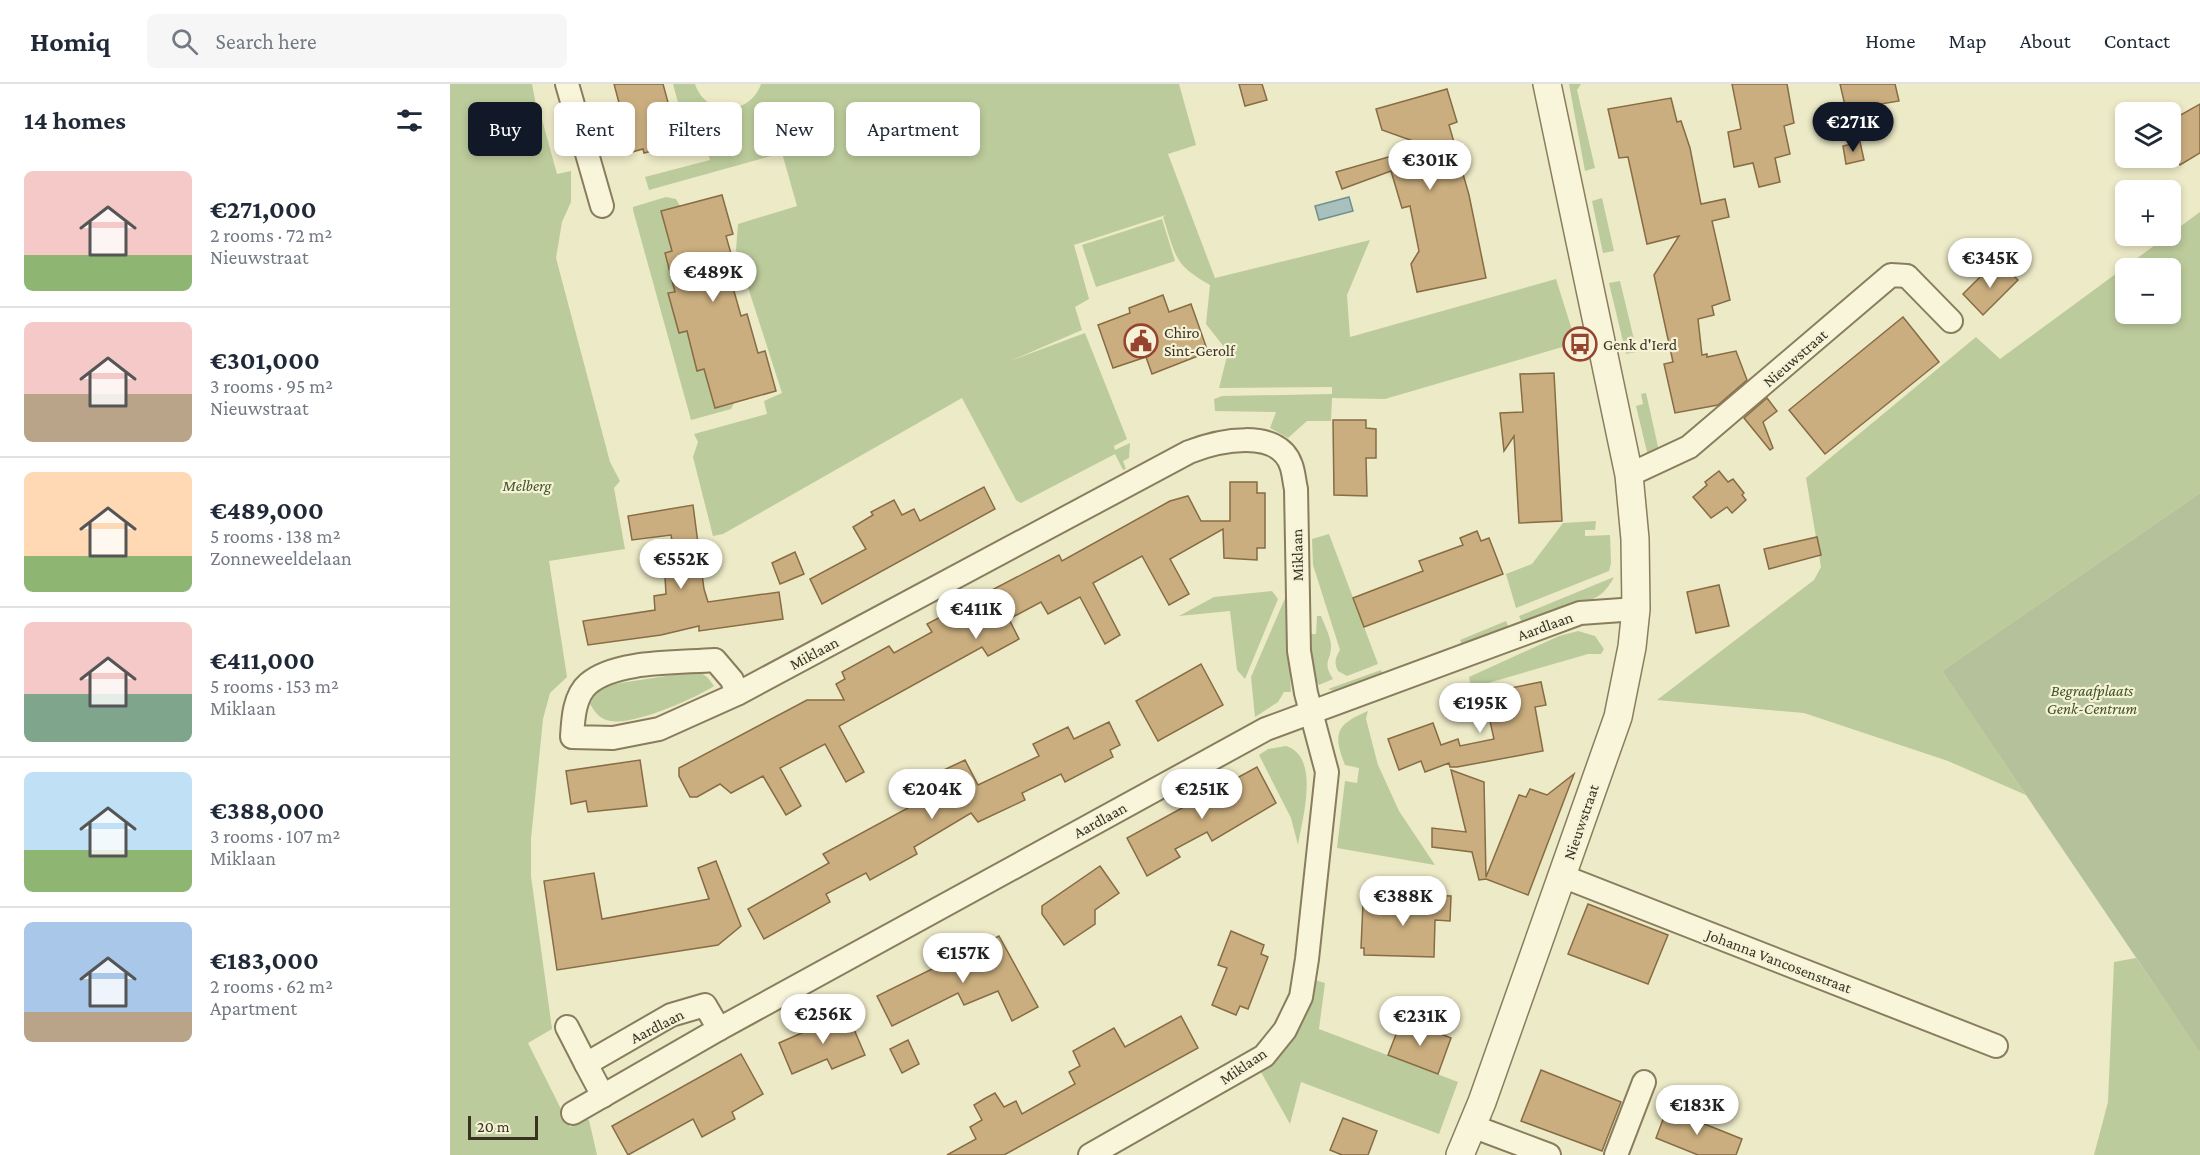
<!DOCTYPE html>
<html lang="en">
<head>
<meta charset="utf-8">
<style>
  :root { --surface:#fff; --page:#f6f6f7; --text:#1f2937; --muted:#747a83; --line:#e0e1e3; --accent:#111827 }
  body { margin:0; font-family:"Crimson Pro",serif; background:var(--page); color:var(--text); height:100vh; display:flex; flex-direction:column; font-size:22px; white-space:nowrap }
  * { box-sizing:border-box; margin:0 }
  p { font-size:20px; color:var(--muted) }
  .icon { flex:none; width:33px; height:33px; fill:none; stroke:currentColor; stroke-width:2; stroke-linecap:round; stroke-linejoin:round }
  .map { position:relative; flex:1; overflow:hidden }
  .panel { display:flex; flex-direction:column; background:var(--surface); width:450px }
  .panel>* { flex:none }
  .guide { position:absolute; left:18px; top:18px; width:570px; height:54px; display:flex; gap:12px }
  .fabs { position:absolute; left:1665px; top:18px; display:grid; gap:12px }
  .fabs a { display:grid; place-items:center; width:66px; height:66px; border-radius:9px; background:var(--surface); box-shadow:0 3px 9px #0003; font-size:30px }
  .scale { position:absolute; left:18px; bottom:15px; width:70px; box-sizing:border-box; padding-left:6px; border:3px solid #393220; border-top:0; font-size:16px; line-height:21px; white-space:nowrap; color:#393220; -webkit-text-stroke:4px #f5f2d7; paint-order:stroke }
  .price { position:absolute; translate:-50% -51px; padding:0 14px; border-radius:21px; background:#fff; color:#222; font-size:20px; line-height:39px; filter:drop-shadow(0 2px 3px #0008) }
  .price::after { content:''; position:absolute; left:50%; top:36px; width:18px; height:14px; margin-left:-9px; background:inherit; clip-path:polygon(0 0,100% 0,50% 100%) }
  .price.on { background:var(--accent); color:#fff }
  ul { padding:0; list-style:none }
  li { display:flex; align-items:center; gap:18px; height:150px; padding:0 24px }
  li+li { border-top:2px solid var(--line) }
  li span { display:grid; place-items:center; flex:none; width:168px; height:120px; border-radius:9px; color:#555 }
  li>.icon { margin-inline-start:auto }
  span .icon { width:72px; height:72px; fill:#fffc; stroke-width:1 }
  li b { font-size:26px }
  h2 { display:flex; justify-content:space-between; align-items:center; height:72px; padding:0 24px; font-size:26px }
  .tag { padding:0 21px; border-radius:9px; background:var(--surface); box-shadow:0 3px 9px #0003; font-size:21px; line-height:54px }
  .tag.on { background:var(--accent); color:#fff }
  header { display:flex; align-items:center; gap:36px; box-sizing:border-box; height:84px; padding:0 30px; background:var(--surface); border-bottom:2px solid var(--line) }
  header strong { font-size:28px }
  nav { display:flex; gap:33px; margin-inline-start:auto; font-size:21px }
  .search { width:420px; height:54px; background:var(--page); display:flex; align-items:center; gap:15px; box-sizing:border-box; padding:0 21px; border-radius:9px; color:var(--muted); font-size:22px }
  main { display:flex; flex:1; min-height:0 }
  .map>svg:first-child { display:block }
  .green { fill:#bccb9b; fill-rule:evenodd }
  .cemetery { fill:#b4c19a }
  .water { fill:#a8c1bf; stroke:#6f908e; stroke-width:1.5 }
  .building { fill:#caae7f; stroke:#876c44; stroke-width:1.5 }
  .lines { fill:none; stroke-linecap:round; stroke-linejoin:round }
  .minor-casing { stroke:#897d5d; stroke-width:26 }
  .tertiary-casing { stroke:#897d5d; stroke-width:30 }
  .minor { stroke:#f8f5db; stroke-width:22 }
  .tertiary { stroke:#f8f5db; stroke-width:27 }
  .labels { text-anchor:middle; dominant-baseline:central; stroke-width:4.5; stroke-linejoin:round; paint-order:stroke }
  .poi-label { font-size:16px; fill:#393220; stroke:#f5f2d7; text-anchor:start }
  .street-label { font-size:16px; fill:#393220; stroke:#f5f2d7 }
  .park-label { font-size:16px; font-style:italic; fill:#405527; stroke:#f5f2d7 }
</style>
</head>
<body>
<header>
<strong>Homiq</strong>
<div class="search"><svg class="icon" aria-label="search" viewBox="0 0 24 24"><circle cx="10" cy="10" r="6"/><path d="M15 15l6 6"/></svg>Search here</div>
<nav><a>Home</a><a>Map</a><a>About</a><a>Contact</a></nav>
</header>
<main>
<section class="panel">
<h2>14 homes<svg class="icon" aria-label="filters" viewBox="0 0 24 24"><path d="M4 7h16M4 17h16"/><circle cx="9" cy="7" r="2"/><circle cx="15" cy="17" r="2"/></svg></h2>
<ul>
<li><span style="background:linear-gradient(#f6c9c9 70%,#8fb573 0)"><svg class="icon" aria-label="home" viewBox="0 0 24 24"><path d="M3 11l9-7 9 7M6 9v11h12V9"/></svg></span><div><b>€271,000</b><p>2 rooms · 72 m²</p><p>Nieuwstraat</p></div></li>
<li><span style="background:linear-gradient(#f6c9c9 60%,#b9a48a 0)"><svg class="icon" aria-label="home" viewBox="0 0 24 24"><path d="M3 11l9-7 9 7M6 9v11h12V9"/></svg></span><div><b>€301,000</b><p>3 rooms · 95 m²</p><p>Nieuwstraat</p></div></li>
<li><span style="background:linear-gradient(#ffd9b3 70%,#8fb573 0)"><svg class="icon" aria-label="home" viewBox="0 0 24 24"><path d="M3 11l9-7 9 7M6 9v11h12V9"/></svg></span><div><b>€489,000</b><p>5 rooms · 138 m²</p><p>Zonneweeldelaan</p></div></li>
<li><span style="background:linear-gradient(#f6c9c9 60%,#7fa58c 0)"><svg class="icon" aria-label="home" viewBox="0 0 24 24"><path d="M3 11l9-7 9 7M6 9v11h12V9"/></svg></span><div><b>€411,000</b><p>5 rooms · 153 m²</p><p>Miklaan</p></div></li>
<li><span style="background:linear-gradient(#bfe0f5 65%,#8fb573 0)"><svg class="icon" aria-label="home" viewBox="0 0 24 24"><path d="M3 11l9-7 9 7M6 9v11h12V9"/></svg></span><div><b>€388,000</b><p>3 rooms · 107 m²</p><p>Miklaan</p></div></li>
<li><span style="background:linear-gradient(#a9c7e8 75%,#b9a48a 0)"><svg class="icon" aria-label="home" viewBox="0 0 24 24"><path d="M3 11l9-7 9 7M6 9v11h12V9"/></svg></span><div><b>€183,000</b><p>2 rooms · 62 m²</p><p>Apartment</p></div></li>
</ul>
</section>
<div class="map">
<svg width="1750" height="1071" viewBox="0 0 1750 1071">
  <rect width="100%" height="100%" fill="#edeac7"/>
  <g class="green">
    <path d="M 0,0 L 82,0 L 86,21 L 88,21 L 107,90 L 121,87 L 121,118 L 112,138 L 106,174 L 160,378 L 170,397 L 164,404 L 175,465 L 99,477 L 117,593 L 100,609 L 93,635 L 81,755 L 81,792 L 102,945 L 78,959 L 120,1043 L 134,1035 L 139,1036 L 147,1071 L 0,1071 Z"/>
    <path d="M 223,0 L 245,0 C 256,33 300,32 311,0 L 729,0 L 746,61 L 718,70 L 765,194 L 920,156 L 897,211 L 900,253 L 1106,195 L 1126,259 L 935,315 L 882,314 L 881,337 L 857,337 L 838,354 L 820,344 L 826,328 L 765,327 L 764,315 L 772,312 L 882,310 L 882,303 L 769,304 L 778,268 L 756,240 L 760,201 C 723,180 726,172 713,133 L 716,131 L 624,161 L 639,215 L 625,223 L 632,246 L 560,277 L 635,249 L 677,355 L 664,362 L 665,366 L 680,359 L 679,374 L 673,377 L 676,385 L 673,386 L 665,370 L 571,419 L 566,416 L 512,314 L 273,450 L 263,452 L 243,373 L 248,358 L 244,350 L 317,330 L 314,317 L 332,309 L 286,166 L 288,140 L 347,122 L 332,69 L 199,106 L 195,93 L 260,76 L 247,34 L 233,37 Z"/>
    <path d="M 1119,0 L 1131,0 L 1127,6 L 1145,84 L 1135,87 Z"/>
    <path d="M 216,113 L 226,115 L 230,122 L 222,167 L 225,208 L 219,209 L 229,249 L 237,247 L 247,286 L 254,285 L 265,324 L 284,319 L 281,325 L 241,336 L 183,126 L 183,123 Z"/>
    <path d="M 1152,114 L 1164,167 L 1153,169 L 1142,117 Z"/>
    <path d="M 1750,128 L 1750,409 L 1492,587 L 1576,711 L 1498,677 L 1354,629 L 1207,616 L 1364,496 L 1371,483 L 1356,394 L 1526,253 L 1550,275 ZM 1676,184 L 1720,184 L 1720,230 L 1676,230 Z"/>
    <path d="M 712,135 L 725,177 L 646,203 L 632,161 Z"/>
    <path d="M 1170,197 L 1187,268 L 1176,270 L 1159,199 Z"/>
    <path d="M 1196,309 L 1209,367 L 1197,368 L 1186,322 L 1193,320 L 1191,310 Z"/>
    <path d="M 1146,437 L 1145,446 L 1135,446 L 1135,452 L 1160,451 L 1161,479 L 1159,487 L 1066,524 L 1056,490 L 1082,480 L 1113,439 Z"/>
    <path d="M 879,450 L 928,580 L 897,592 L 888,587 C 884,578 885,575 890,566 L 863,481 L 862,455 Z"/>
    <path d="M 1164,493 C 1150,520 1137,515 1112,523 C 1098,527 1085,533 1072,539 L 1069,532 Z"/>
    <path d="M 822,507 L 828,515 L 795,595 L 787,586 L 780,527 L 729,532 L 764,513 Z"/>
    <path d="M 836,512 L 841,608 L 834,608 L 828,618 L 805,633 L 801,593 Z"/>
    <path d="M 867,532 L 871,532 C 874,540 881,553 881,562 C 881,578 872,577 883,595 L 869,601 L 863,594 L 855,550 L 866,550 Z"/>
    <path d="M 1056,537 L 1059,544 L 1013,562 L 1010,556 Z"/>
    <path d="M 1128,547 L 1145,552 L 1154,565 L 1151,570 L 1138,570 L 1021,604 L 1019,593 L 1109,552 Z"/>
    <path d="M 931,586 L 934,593 L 889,609 L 878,605 Z"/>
    <path d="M 249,587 L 258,594 L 264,602 C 244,615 184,641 161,637 C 150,636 145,628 140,620 L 143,609 L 157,601 Z"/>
    <path d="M 918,627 L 916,635 L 928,681 L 949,727 L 985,781 L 887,764 L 895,697 L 907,699 L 909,684 L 895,681 C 882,649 887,640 918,627 Z"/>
    <path d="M 836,662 C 871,673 852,735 848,761 L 841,734 L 809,671 L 818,665 Z"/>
    <path d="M 1686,874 L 1750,967 L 1750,1071 L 1644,1071 L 1658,1018 L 1664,878 Z"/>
    <path d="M 865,896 L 875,899 L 869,945 L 1008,998 L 989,1050 L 851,998 L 840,1040 L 811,988 L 845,950 Z"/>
  </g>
  <path class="cemetery" d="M 1750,409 L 1750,968 L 1492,587 Z"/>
  <path class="water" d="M 899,113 L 903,127 L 869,136 L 865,122 Z"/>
  <g class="building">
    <path d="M 164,0 L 213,0 L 228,55 L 215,58 L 217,63 L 194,69 L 193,65 L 182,68 Z"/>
    <path d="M 789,0 L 812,0 L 817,16 L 795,22 Z"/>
    <path d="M 1282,0 L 1337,0 L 1344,39 L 1334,42 L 1340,70 L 1325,74 L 1330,98 L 1309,103 L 1303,79 L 1284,83 L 1278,48 L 1291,45 Z"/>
    <path d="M 1390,0 L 1445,0 L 1449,17 L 1396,26 Z"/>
    <path d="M 997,5 L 1007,38 L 999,41 L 1019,111 L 1036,194 L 967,208 L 961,180 L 969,167 L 960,122 L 952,124 L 941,87 L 892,105 L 886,88 L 977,62 L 932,46 L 926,25 Z"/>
    <path d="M 1221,14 L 1227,38 L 1231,37 L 1240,64 L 1251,120 L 1275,115 L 1279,133 L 1262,137 L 1280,216 L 1262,222 L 1264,231 L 1248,235 L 1252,271 L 1257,270 L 1257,273 L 1286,267 L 1297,296 L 1268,321 L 1225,329 L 1214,280 L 1223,278 L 1204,191 L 1229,152 L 1197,160 L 1178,73 L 1169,74 L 1158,25 Z"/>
    <path d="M 1750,20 L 1750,69 L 1730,81 L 1720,65 L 1720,37 Z"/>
    <path d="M 1410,58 L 1414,76 L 1396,80 L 1393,62 Z"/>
    <path d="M 272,111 L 283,150 L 276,152 L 287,191 L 280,193 L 291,232 L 297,230 L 308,269 L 315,267 L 326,307 L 265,324 L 254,285 L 247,287 L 237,247 L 229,249 L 218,209 L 225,208 L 215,169 L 222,167 L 211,127 Z"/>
    <path d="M 1553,181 L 1568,196 L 1533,231 L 1513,210 L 1534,189 L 1539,195 Z"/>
    <path d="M 713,211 L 719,228 L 741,220 L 758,268 L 702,290 L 696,273 L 663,284 L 648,241 L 680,229 L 679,224 Z"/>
    <path d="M 1453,233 L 1489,278 L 1375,370 L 1339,326 Z"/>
    <path d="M 1104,289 L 1112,437 L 1069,439 L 1064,352 L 1054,367 L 1050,329 L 1073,328 L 1070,290 Z"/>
    <path d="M 1317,314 L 1327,327 L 1313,338 L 1323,364 L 1320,366 L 1294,334 Z"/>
    <path d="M 883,336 L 916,336 L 916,344 L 926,345 L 926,374 L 916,374 L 917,412 L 884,411 Z"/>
    <path d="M 1269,387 L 1278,398 L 1283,395 L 1294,409 L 1292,411 L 1296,416 L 1282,429 L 1277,423 L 1261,434 L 1243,413 L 1257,401 L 1255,398 Z"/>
    <path d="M 780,398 L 807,398 L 807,409 L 815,409 L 815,464 L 807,464 L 807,476 L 774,474 L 773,445 L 720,475 L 739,510 L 719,521 L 692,472 L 643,499 L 670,551 L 655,560 L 630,513 L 598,530 L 591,518 L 559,535 L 569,555 L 538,572 L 532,563 L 389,642 L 414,688 L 396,698 L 375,660 L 330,684 L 351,722 L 336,731 L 313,692 L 281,709 L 270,700 L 247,713 L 240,713 L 229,692 L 229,684 L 357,616 L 394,616 L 386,600 L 395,595 L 392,588 L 439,562 L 444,569 L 482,548 L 477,540 L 609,471 L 612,477 L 720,417 L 738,412 L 751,437 L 780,437 Z"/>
    <path d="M 534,403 L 545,425 L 372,520 L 360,495 L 416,465 L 403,443 L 423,431 L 421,428 L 444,416 L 452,431 L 464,425 L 470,437 Z"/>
    <path d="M 243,421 L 254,505 L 258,518 L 329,508 L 333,535 L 249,547 L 249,542 L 211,551 L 138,561 L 133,537 L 205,526 L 204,512 L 216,510 L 215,493 L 228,492 L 221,451 L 182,456 L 178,432 Z"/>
    <path d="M 1027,447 L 1031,457 L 1039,454 L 1053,490 L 914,543 L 903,514 L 973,487 L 969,477 L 1013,461 L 1010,454 Z"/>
    <path d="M 1367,453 L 1371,471 L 1319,485 L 1314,465 Z"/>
    <path d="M 345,468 L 354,490 L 330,500 L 322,479 Z"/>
    <path d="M 1269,501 L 1279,542 L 1246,549 L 1237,508 Z"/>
    <path d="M 751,580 L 773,621 L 708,657 L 686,617 Z"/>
    <path d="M 1091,598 L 1096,621 L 1085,623 L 1093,667 L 1007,683 L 1000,683 L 999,679 L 975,688 L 971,677 L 949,686 L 938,655 L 983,639 L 991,661 L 1008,655 L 1010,662 L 1044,655 L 1037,624 L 1042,622 L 1040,608 Z"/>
    <path d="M 659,638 L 670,661 L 660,666 L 663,673 L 615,698 L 611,690 L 572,709 L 575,716 L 528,738 L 521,729 L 464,763 L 467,770 L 420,796 L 416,789 L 376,810 L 380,818 L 314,855 L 298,825 L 379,779 L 373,770 L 458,724 L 448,702 L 476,688 L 479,693 L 515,676 L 528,701 L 589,672 L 583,660 L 618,643 L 624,655 Z"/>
    <path d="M 190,676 L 197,722 L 138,728 L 136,717 L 121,720 L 116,687 Z"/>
    <path d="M 807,683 L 826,719 L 762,757 L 757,748 L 725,765 L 730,773 L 697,792 L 677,754 Z"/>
    <path d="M 1001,686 L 1034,698 L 1036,793 L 1069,711 L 1076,713 L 1080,705 L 1097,711 L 1124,690 L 1078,811 L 1036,795 L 1029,796 L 1022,768 L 982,763 L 982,744 L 1016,748 Z"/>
    <path d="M 266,777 L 291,842 L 268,861 L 107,886 L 94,797 L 144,789 L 152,835 L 259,815 L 248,784 Z"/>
    <path d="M 650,782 L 669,809 L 645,826 L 645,840 L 614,861 L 592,830 L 592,822 Z"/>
    <path d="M 973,811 L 1001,812 L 1000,837 L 985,836 L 984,873 L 914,871 L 914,864 L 911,864 L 913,819 L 972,822 Z"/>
    <path d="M 1138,820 L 1218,851 L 1198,900 L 1118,870 Z"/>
    <path d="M 781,847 L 814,861 L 811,870 L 818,873 L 798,925 L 790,922 L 786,931 L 762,921 L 777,884 L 768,881 Z"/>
    <path d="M 549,852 L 588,923 L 562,937 L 548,907 L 514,921 L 508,909 L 442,942 L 427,912 Z"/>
    <path d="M 397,929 L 415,971 L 382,985 L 377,975 L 342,990 L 329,959 Z"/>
    <path d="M 731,932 L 748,964 L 554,1071 L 497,1071 L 526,1055 L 520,1043 L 532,1036 L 524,1021 L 534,1015 L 545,1009 L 554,1023 L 566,1017 L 572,1030 L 625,1000 L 619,988 L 630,982 L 623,967 L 664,944 L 675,963 Z"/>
    <path d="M 952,935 L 1001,954 L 988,990 L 938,971 Z"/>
    <path d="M 458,956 L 469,980 L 452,989 L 440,965 Z"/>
    <path d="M 291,970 L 313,1010 L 282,1028 L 285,1035 L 252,1053 L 243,1035 L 178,1071 L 162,1042 Z"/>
    <path d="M 1091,986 L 1171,1018 L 1152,1067 L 1071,1037 Z"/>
    <path d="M 1217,1025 L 1292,1055 L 1286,1071 L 1248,1071 L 1206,1054 Z"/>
    <path d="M 893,1034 L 927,1047 L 918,1071 L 892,1071 L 880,1066 Z"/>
  </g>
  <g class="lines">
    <defs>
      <g id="minor">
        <path d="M 117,0 L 152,122"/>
        <path d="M 1179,391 L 1239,363 L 1441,191 L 1457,192 L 1501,237"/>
        <path d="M 287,610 L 282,596 L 265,576 C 229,579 165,576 138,600 C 124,612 123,636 122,653 L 163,654 L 209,645 L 287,610 L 739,368 C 767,357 828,343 841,381 C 844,389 844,397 846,405 L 849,567 L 856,609 L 877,688 L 857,875 L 851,913 L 835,946 L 814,972 L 640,1071"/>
        <path d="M 1112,792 L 1546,962"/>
        <path d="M 117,943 L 136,980"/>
        <path d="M 153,1012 L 136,980 L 221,931 L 255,921 L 269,945"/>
        <path d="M 123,1029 L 269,945 L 816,645 L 1130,529 L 1186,525"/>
        <path d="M 1022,1042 L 1099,1071"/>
        <path d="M 1166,1071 L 1194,998"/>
      </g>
      <path id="tertiary" d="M 1010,1071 L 1032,1018 L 1168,633 L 1182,563 L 1186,525 L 1185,455 L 1179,391 L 1097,0"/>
    </defs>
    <use href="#minor" class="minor-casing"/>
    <use href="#tertiary" class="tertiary-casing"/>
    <use href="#minor" class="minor"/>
    <use href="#tertiary" class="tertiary"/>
  </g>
  <defs>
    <symbol id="civic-ring" viewBox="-11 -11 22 22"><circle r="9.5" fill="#f5f2d7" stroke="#96442f" stroke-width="1.5"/><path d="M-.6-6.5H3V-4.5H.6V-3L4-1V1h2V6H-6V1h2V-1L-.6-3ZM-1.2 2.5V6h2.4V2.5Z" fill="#96442f"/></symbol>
    <symbol id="bus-ring" viewBox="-11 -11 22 22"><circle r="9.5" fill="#f5f2d7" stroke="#96442f" stroke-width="1.5"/><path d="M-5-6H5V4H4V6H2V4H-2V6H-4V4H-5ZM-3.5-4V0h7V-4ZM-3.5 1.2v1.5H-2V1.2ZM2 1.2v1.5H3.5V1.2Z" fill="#96442f"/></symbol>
  </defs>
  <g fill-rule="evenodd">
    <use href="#civic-ring" x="672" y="238" width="38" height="38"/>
    <use href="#bus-ring" x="1111" y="241" width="38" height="38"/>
  </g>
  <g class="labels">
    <g class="poi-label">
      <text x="714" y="248">Chiro<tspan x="714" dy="18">Sint-Gerolf</tspan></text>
      <text x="1153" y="260">Genk d'Ierd</text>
    </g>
    <g class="street-label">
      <text transform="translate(1345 274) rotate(-41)">Nieuwstraat</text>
      <text transform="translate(847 471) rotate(-91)">Miklaan</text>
      <text transform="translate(1095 542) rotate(-20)">Aardlaan</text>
      <text transform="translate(364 569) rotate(-28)">Miklaan</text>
      <text transform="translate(650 736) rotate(-29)">Aardlaan</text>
      <text transform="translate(1131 738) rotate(-71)">Nieuwstraat</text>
      <text transform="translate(1329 877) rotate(21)">Johanna Vancosenstraat</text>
      <text transform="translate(207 942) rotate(-27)">Aardlaan</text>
      <text transform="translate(793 982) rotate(-34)">Miklaan</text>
    </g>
    <g class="park-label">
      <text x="77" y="401">Melberg</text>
      <text x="1642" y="606">Begraafplaats<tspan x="1642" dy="18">Genk-Centrum</tspan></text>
    </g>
  </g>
</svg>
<div class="fabs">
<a><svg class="icon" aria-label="layers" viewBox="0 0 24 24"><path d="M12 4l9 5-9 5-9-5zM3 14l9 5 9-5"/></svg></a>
<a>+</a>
<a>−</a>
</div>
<div class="scale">20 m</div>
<b class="price on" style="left:1403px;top:69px">€271K</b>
<b class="price" style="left:980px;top:107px">€301K</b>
<b class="price" style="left:1540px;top:205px">€345K</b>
<b class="price" style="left:263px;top:219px">€489K</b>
<b class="price" style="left:231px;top:506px">€552K</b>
<b class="price" style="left:526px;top:556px">€411K</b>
<b class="price" style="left:1030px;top:650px">€195K</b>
<b class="price" style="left:482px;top:736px">€204K</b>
<b class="price" style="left:752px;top:736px">€251K</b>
<b class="price" style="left:953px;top:843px">€388K</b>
<b class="price" style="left:513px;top:900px">€157K</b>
<b class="price" style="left:373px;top:961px">€256K</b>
<b class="price" style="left:970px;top:963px">€231K</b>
<b class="price" style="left:1247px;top:1052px">€183K</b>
<div class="guide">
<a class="tag on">Buy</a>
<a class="tag">Rent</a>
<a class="tag">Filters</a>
<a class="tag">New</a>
<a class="tag">Apartment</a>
</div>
</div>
</main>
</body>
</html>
